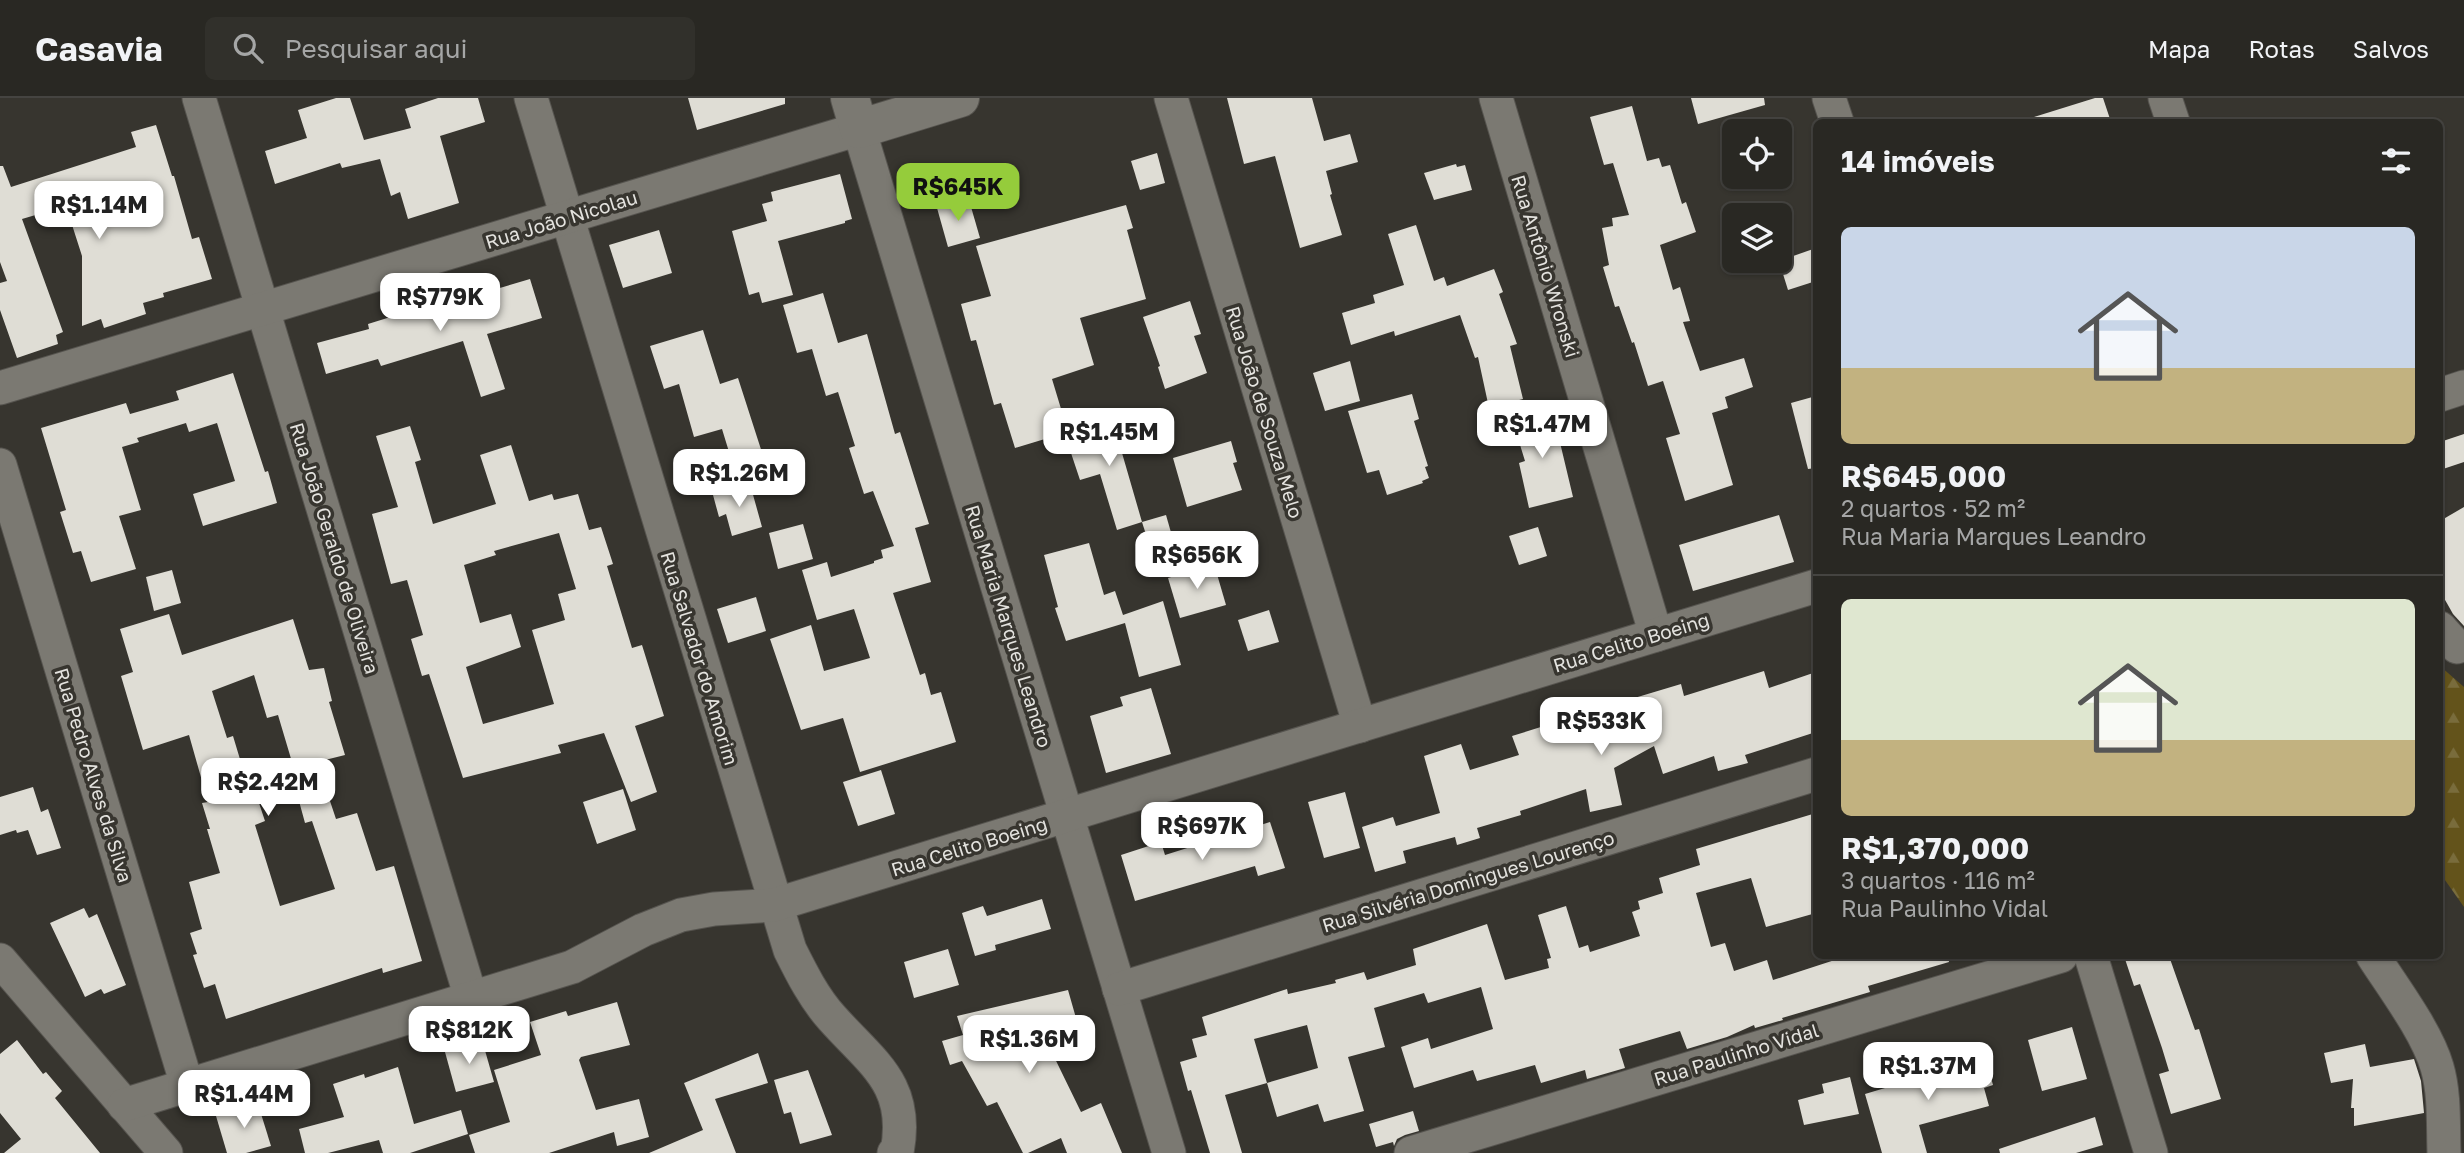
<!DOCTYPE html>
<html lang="pt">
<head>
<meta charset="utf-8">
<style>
  :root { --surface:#292823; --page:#31302b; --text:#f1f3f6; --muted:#a5a6a6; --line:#454441; --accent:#95cc3b }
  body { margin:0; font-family:"Golos Text",sans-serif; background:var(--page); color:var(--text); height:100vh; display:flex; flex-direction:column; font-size:26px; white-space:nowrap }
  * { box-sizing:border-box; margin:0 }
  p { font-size:23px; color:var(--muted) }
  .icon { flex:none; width:38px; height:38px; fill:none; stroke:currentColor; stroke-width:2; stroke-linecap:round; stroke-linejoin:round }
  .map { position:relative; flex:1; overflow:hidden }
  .details { position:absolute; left:1813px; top:21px; width:630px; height:840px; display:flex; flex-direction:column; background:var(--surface); border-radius:10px; box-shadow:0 2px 5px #0004,0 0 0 2px var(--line) }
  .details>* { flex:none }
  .buttons { position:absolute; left:1722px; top:21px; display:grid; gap:14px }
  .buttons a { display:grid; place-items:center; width:70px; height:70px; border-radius:10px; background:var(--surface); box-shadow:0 2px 5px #0004,0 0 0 2px var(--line); font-size:35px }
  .price { position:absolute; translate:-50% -60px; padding:0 16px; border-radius:14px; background:#fff; color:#222; font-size:23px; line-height:46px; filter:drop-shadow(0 2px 4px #0008) }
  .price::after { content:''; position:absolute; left:50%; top:42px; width:21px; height:16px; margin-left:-10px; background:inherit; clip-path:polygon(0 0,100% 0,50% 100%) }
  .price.on { background:var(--accent); color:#111 }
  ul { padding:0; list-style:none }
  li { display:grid; align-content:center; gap:14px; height:371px; padding:0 28px }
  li+li { border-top:2px solid var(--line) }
  li span { display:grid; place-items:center; height:217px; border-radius:10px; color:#555 }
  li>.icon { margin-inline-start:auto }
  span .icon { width:126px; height:126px; fill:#fffc; stroke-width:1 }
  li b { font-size:30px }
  h2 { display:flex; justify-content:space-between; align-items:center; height:84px; padding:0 28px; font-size:30px }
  header { display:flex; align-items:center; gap:42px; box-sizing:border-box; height:98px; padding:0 35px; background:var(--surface); border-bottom:2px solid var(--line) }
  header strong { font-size:33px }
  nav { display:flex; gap:38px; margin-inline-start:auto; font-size:24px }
  .search { width:490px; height:63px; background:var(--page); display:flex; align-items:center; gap:18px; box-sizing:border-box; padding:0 24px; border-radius:10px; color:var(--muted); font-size:26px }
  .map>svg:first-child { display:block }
  .forest { fill:url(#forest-firs) }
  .building { fill:#dfddd5; fill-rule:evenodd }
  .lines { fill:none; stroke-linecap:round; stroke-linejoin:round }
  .minor-casing { stroke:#56544f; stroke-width:35 }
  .tertiary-casing { stroke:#56544f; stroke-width:40 }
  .minor { stroke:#7b7972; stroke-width:33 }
  .tertiary { stroke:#7b7972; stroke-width:38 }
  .labels { text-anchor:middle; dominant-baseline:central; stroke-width:7; stroke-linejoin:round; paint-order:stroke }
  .street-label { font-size:19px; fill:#e4e3df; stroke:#37352f }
</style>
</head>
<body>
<header>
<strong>Casavia</strong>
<div class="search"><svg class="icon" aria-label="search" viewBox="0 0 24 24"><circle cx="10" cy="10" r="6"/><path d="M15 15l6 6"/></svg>Pesquisar aqui</div>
<nav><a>Mapa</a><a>Rotas</a><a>Salvos</a></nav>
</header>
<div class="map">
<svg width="2464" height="1055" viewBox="0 0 2464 1055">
  <defs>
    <pattern id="forest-firs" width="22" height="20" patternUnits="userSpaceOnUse" patternTransform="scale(1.75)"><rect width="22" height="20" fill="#63531b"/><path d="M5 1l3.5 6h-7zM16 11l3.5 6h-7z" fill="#796c3c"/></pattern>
  </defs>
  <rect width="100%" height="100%" fill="#37352f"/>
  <path class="forest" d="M 2440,568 L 2464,589 L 2464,809 L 2440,775 Z"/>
  <g class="building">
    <path d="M 336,0 L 350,0 L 364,42 L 411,30 L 405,11 L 438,0 L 478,0 L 485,24 L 440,38 L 459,105 L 408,121 L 400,94 L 391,98 L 380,61 L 342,70 L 340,65 L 275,86 L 265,53 L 307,40 L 298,12 Z"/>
    <path d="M 688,0 L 785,0 L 785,6 L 697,32 Z"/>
    <path d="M 1227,0 L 1312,0 L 1324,43 L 1350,36 L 1358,64 L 1326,73 L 1332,96 L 1330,97 L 1342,137 L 1300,150 L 1275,58 L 1244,66 Z"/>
    <path d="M 1691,0 L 1764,0 L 1765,7 L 1698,26 Z"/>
    <path d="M 2095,0 L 2103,0 L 2111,24 L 2035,24 L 2034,19 Z"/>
    <path d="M 1632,8 L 1647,63 L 1659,60 L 1662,69 L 1670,67 L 1682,106 L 1686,104 L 1696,134 L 1660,147 L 1673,192 L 1680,189 L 1690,223 L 1683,224 L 1700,273 L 1744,260 L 1753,289 L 1725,299 L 1728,310 L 1712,315 L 1733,387 L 1685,403 L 1666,340 L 1680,336 L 1663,283 L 1648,288 L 1634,244 L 1632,245 L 1619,208 L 1615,209 L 1603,169 L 1609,167 L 1602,130 L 1613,128 L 1612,120 L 1629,117 L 1613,65 L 1604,67 L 1590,19 Z"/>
    <path d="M 156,27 L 172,78 L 174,78 L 192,141 L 199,139 L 212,181 L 163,195 L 164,199 L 143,205 L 146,216 L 104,230 L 101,221 L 82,228 L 82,158 L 66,108 L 22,121 L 63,234 L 56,237 L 58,246 L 17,260 L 0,212 L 0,185 L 7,183 L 0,164 L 0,68 L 3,68 L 11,89 L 136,49 L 131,34 Z"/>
    <path d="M 1157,55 L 1165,85 L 1140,92 L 1131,63 Z"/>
    <path d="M 1456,66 L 1457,69 L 1465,67 L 1472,92 L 1434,102 L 1424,75 Z"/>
    <path d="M 840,76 L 852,121 L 845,123 L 845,125 L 778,143 L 793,197 L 762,205 L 759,194 L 749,197 L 732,133 L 767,123 L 762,106 L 773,103 L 771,94 Z"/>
    <path d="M 969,102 L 980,140 L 948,149 L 937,110 Z"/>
    <path d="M 1126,107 L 1133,130 L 1127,132 L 1146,201 L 1080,220 L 1094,267 L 1052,281 L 1068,334 L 1015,350 L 1001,305 L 994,307 L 976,242 L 971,243 L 961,206 L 991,198 L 976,148 Z"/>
    <path d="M 1416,127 L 1434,183 L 1444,179 L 1447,188 L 1494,171 L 1503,194 L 1499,196 L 1517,246 L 1510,248 L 1523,301 L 1489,310 L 1478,259 L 1475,260 L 1460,217 L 1395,238 L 1394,233 L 1351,247 L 1342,215 L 1375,205 L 1373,197 L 1404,187 L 1388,136 Z"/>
    <path d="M 659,132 L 672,175 L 623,190 L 609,147 Z"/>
    <path d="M 1816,150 L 1816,183 L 1788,192 L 1779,163 Z"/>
    <path d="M 530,181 L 542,220 L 487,236 L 505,291 L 481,299 L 463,243 L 381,268 L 378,261 L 326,276 L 317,245 L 369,231 L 368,226 L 458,198 L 459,202 Z"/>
    <path d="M 823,195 L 838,245 L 867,236 L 895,336 L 900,334 L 929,426 L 915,430 L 931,484 L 893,495 L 920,577 L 925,575 L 931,597 L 941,594 L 956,644 L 860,674 L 843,620 L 801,632 L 770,541 L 811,527 L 824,573 L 870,560 L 854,511 L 817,522 L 802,472 L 827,464 L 831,479 L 874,465 L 874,463 L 883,460 L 881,452 L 894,448 L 873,393 L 864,396 L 849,350 L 855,348 L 838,294 L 826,298 L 812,251 L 797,255 L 783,207 Z"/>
    <path d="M 1190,203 L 1201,236 L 1194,238 L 1207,275 L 1165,291 L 1158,269 L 1160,268 L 1143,219 Z"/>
    <path d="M 703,232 L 720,286 L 738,280 L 767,370 L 737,380 L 722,331 L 694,339 L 679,286 L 664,291 L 650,248 Z"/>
    <path d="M 1350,263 L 1360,303 L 1325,313 L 1313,275 Z"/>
    <path d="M 233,275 L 265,374 L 268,373 L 277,405 L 203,428 L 193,396 L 235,383 L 217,325 L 189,334 L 186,325 L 137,340 L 139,344 L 122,349 L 141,412 L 119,418 L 136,471 L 91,484 L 81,453 L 73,455 L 60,414 L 66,412 L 41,330 L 126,305 L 130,316 L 179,302 L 176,293 Z"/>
    <path d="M 1412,296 L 1419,321 L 1414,323 L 1428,368 L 1425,369 L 1429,380 L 1422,383 L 1423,385 L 1387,397 L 1379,372 L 1367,375 L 1348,313 Z"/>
    <path d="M 1816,298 L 1816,370 L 1808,371 L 1791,305 Z"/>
    <path d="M 1552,311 L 1573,399 L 1529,410 L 1519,365 L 1525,363 L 1513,324 Z"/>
    <path d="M 1136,326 L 1143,349 L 1122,355 L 1142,424 L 1117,432 L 1100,376 L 1080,382 L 1066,340 L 1104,328 L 1106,335 Z"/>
    <path d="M 410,328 L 421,362 L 415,364 L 433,426 L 496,406 L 480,357 L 511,347 L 529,403 L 552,396 L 554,402 L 578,396 L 589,432 L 601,429 L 613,466 L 607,468 L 632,550 L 642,547 L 664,618 L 635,628 L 657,694 L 631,704 L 604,635 L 558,647 L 561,655 L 463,680 L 429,576 L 422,578 L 411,541 L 423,537 L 407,482 L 391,486 L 372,416 L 398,409 L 376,338 ZM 559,435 L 576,491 L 558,496 L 565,522 L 532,532 L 554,606 L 483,626 L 466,569 L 521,549 L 511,516 L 480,525 L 464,467 L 496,457 L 494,453 Z"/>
    <path d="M 2464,336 L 2464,364 L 2440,372 L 2440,344 Z"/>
    <path d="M 1231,343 L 1237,364 L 1233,365 L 1242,392 L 1187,409 L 1173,360 Z"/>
    <path d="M 750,386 L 762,429 L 732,438 L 726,416 L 719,419 L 713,397 Z"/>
    <path d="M 2464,409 L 2464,528 L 2453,516 L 2440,493 L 2440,423 Z"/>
    <path d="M 1166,417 L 1172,438 L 1149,446 L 1142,424 Z"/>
    <path d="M 1779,417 L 1794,464 L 1693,493 L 1679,447 Z"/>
    <path d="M 803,426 L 813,461 L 778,471 L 769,435 Z"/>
    <path d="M 1538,429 L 1547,458 L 1519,467 L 1509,438 Z"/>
    <path d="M 1089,445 L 1104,497 L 1115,493 L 1123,517 L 1163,503 L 1181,567 L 1139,579 L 1125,525 L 1066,543 L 1055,510 L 1058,509 L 1044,457 Z"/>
    <path d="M 1214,466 L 1226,507 L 1180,520 L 1168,480 Z"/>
    <path d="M 172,472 L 181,505 L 154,513 L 146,479 Z"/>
    <path d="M 756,499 L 766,533 L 728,545 L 717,511 Z"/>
    <path d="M 1269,512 L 1279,544 L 1248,553 L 1238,522 Z"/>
    <path d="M 169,516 L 182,557 L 293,521 L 309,572 L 324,570 L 332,603 L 329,604 L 345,657 L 317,664 L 336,721 L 357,715 L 376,773 L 394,768 L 422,863 L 383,875 L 382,870 L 226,921 L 215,886 L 204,890 L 193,857 L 197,856 L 190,835 L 202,831 L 189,784 L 220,775 L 207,731 L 210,731 L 202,705 L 208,704 L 189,637 L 143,652 L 121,578 L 133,574 L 120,531 ZM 254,577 L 267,620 L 278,617 L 303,701 L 299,703 L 305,725 L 312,723 L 335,791 L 280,808 L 255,727 L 265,723 L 254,690 L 249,691 L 233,638 L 227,640 L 212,593 Z"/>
    <path d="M 1764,573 L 1769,590 L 1816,574 L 1816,634 L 1745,657 L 1748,665 L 1718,673 L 1714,658 L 1663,676 L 1654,648 L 1614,670 L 1622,707 L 1590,714 L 1586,691 L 1520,713 L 1521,717 L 1477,730 L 1480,740 L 1457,747 L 1455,739 L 1403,753 L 1406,765 L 1375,774 L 1362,729 L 1393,719 L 1396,728 L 1440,715 L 1424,658 L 1461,646 L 1470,672 L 1519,657 L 1512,638 L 1544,628 L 1545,633 L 1602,616 L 1601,610 L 1681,586 L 1684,598 Z"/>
    <path d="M 1151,590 L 1171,656 L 1106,675 L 1090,618 L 1123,608 L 1120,599 Z"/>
    <path d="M 881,672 L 895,716 L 858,728 L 843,684 Z"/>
    <path d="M 33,689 L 41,714 L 48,711 L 61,750 L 37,757 L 28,732 L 17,735 L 16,732 L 0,737 L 0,699 Z"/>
    <path d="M 623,691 L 636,732 L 597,746 L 583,704 Z"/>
    <path d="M 1345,694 L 1360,750 L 1324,760 L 1308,704 Z"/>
    <path d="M 1816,715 L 1816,815 L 1766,829 L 1751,780 L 1696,795 L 1711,849 L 1725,845 L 1734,873 L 1767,862 L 1773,882 L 1847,858 L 1948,858 L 1949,864 L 1868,888 L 1870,894 L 1782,920 L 1783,922 L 1755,930 L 1754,927 L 1727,939 L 1687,951 L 1680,933 L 1619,951 L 1625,970 L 1587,981 L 1585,972 L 1541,985 L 1535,967 L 1477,983 L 1473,972 L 1414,990 L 1401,949 L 1428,940 L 1431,951 L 1493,931 L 1481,889 L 1428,905 L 1424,895 L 1374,910 L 1385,949 L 1348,959 L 1364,1013 L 1324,1024 L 1318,1006 L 1277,1019 L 1267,985 L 1225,997 L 1242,1055 L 1210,1055 L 1191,992 L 1188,993 L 1180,964 L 1197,959 L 1192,941 L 1207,937 L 1202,919 L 1287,891 L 1288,896 L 1336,885 L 1335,882 L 1364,874 L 1367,882 L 1416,867 L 1413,851 L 1487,826 L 1505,882 L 1549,870 L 1547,861 L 1551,860 L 1538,817 L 1566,808 L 1579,850 L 1588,847 L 1590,854 L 1640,838 L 1632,814 L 1640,811 L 1638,803 L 1663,795 L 1659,780 L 1700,767 L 1696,751 ZM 1307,927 L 1318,970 L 1267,985 L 1254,941 Z"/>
    <path d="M 1270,724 L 1285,770 L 1258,778 L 1255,768 L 1135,803 L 1121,757 L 1161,744 L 1165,757 Z"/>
    <path d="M 1042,801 L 1051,831 L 995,847 L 996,852 L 975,858 L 962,815 L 983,808 L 987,818 Z"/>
    <path d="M 84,810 L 89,820 L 97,816 L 126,887 L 104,896 L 101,891 L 85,899 L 50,825 Z"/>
    <path d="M 948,851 L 959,887 L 914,900 L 904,864 Z"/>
    <path d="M 2124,858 L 2169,858 L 2195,932 L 2199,931 L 2221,1001 L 2171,1016 L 2159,976 L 2169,973 L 2162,950 L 2140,886 L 2134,888 Z"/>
    <path d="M 1068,892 L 1076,920 L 1040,930 L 1081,1014 L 1101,1005 L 1122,1055 L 1067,1055 L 1061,1040 L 1028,1055 L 1023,1055 L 997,1004 L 987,1008 L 962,963 L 950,967 L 942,943 L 963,937 L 957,918 Z"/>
    <path d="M 617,904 L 630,947 L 581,959 L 579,962 L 596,1012 L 639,1001 L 649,1039 L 617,1048 L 614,1034 L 549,1055 L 475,1055 L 469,1037 L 510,1024 L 494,972 L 541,957 L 530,924 L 566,913 L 568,918 Z"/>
    <path d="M 2072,929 L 2087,981 L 2042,993 L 2028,942 Z"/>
    <path d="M 17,942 L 43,976 L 46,974 L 62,993 L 55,1000 L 100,1055 L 4,1055 L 21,1041 L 0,1015 L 0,956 Z"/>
    <path d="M 482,942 L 494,984 L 456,994 L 445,954 Z"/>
    <path d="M 2365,946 L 2370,969 L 2414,961 L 2421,983 L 2424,1015 L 2354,1028 L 2354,1010 L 2351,1010 L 2353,981 L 2331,985 L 2324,955 Z"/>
    <path d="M 1983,951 L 1993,987 L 1984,990 L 1989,1008 L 1919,1027 L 1927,1055 L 1882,1055 L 1865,996 L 1945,972 L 1943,962 Z"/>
    <path d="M 758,955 L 768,985 L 715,1001 L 736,1055 L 649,1055 L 703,1032 L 684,985 Z"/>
    <path d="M 398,969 L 414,1026 L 461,1012 L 468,1036 L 410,1055 L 383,1055 L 379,1042 L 328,1055 L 305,1055 L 299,1031 L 344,1019 L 333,986 L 364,976 L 365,980 Z"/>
    <path d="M 808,972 L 832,1037 L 800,1046 L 791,1014 L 784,1016 L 774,982 Z"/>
    <path d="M 1850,979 L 1859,1016 L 1804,1027 L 1798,1002 L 1824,995 L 1822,986 Z"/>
    <path d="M 258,1006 L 271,1048 L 246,1055 L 227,1055 L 216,1018 Z"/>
    <path d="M 1413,1013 L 1419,1033 L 1405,1037 L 1397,1041 L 1394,1048 L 1393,1044 L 1376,1049 L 1369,1026 Z"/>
    <path d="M 2095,1019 L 2103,1047 L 2076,1055 L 2000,1055 L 1999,1051 Z"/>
  </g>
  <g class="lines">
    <defs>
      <g id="minor">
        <path d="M 199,0 L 471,900"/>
        <path d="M 531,0 L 790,852 C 802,876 814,900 832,920 C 872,965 910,986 897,1054 L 894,1055"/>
        <path d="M 1171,0 L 1360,628"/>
        <path d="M 1496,0 L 1656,537"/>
        <path d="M 1829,0 L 1837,24"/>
        <path d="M 2165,0 L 2173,24"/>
        <path d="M 0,290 L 859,31 L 1169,1055"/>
        <path d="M 2440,297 L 2464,289"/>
        <path d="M 0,367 L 187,987"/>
        <path d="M 2440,530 L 2457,549"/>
        <path d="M 2091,858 L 2151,1055"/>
        <path d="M 2373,858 C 2393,889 2427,934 2437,969 C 2445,996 2443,1027 2444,1055"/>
        <path d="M 0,862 L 166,1055"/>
        <path d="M 1119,891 L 1816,676"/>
        <path d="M 124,1007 L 572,869 L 643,832 L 681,817 L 714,811 L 774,807 L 1816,488"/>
        <path d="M 1411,1055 L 2061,858"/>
      </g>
      <path id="tertiary" d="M 850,0 L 859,31 L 960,0"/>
    </defs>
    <use href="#minor" class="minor-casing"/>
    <use href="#tertiary" class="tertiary-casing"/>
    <use href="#minor" class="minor"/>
    <use href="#tertiary" class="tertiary"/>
  </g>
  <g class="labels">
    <g class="street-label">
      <text transform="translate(561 121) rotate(-17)">Rua João Nicolau</text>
      <text transform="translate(1546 168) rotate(73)">Rua Antônio Wronski</text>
      <text transform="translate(1265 314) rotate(73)">Rua João de Souza Melo</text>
      <text transform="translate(335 450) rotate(73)">Rua João Geraldo de Oliveira</text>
      <text transform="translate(1009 528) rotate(73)">Rua Maria Marques Leandro</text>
      <text transform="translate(1631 544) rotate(-17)">Rua Celito Boeing</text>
      <text transform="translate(700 560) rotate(73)">Rua Salvador do Amorim</text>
      <text transform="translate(94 677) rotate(73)">Rua Pedro Alves da Silva</text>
      <text transform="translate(969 748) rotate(-17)">Rua Celito Boeing</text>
      <text transform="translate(1468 783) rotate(-17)">Rua Silvéria Domingues Lourenço</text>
      <text transform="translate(1736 956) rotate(-17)">Rua Paulinho Vidal</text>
    </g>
  </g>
</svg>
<div class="buttons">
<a><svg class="icon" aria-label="locate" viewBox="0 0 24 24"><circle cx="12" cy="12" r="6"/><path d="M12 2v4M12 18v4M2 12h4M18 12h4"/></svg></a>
<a><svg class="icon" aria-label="layers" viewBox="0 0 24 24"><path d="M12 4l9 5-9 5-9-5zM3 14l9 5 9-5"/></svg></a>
</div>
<b class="price on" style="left:958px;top:125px">R$645K</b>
<b class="price" style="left:99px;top:143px">R$1.14M</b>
<b class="price" style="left:440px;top:235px">R$779K</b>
<b class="price" style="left:1542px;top:362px">R$1.47M</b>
<b class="price" style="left:1109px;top:370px">R$1.45M</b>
<b class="price" style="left:739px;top:411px">R$1.26M</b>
<b class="price" style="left:1197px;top:493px">R$656K</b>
<b class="price" style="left:1601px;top:659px">R$533K</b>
<b class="price" style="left:268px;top:720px">R$2.42M</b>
<b class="price" style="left:1202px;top:764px">R$697K</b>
<b class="price" style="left:469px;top:968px">R$812K</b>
<b class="price" style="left:1029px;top:977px">R$1.36M</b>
<b class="price" style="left:1928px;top:1004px">R$1.37M</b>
<b class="price" style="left:244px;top:1032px">R$1.44M</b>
<section class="details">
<h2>14 imóveis<svg class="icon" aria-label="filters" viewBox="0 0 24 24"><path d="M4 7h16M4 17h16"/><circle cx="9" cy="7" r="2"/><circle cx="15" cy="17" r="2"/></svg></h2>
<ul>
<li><span style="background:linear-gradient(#c9d6e8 65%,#c2b280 0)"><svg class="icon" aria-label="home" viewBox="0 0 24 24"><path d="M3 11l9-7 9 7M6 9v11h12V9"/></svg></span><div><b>R$645,000</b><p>2 quartos · 52 m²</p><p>Rua Maria Marques Leandro</p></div></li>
<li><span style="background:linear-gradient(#dfe7d0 65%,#c2b280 0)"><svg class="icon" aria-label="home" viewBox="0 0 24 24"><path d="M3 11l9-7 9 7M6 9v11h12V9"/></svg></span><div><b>R$1,370,000</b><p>3 quartos · 116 m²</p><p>Rua Paulinho Vidal</p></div></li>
</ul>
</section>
</div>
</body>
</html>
